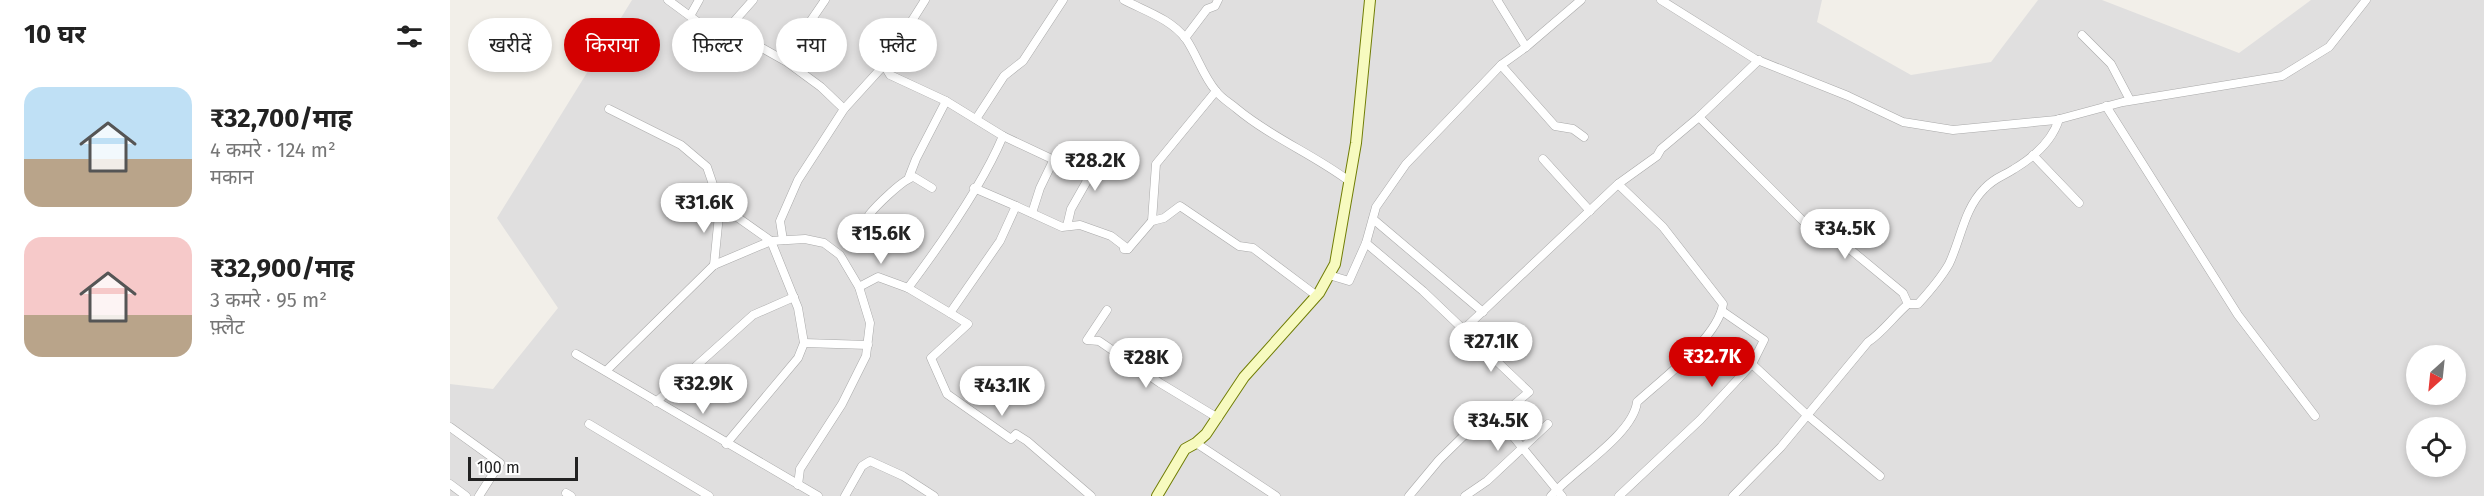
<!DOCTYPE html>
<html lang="hi">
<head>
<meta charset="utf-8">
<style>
  :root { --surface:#fff; --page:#f2f2f2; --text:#222; --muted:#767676; --accent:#d40000 }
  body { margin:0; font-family:"Fira Sans","Noto Sans Devanagari",sans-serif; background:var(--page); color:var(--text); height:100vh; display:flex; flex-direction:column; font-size:22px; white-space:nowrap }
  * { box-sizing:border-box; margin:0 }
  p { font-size:20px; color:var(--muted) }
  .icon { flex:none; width:33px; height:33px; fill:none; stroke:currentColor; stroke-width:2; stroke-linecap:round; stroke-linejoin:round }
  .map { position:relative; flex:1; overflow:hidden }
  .drawer { display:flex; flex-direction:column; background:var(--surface); width:450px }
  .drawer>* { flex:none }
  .top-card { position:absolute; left:18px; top:18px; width:570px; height:54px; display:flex; gap:12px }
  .needle { width:39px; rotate:207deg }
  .tools { position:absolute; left:1956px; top:345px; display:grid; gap:12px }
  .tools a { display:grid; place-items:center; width:60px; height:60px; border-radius:50%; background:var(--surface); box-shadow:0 3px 9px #0003; font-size:30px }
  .scale { position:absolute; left:18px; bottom:15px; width:110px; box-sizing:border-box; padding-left:6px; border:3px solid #222; border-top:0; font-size:16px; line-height:21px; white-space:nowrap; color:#222; -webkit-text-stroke:4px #fff; paint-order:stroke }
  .price { position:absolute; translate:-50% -51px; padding:0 14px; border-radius:21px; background:#fff; color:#222; font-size:20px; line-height:39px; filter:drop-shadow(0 2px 3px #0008) }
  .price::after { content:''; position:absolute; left:50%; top:36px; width:18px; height:14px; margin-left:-9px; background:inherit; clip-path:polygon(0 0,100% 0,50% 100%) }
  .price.on { background:var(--accent); color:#fff }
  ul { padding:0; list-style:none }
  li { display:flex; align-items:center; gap:18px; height:150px; padding:0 24px }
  li span { display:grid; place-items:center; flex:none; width:168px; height:120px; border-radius:18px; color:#555 }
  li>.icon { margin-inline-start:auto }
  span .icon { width:72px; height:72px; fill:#fffc; stroke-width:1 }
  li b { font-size:26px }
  h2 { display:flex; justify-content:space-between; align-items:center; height:72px; padding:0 24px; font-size:26px }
  .pill { padding:0 21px; border-radius:27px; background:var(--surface); box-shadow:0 3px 9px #0003; font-size:21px; line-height:54px }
  .pill.on { background:var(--accent); color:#fff }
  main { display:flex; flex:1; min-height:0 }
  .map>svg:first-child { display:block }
  .residential { fill:#e0dfdf; fill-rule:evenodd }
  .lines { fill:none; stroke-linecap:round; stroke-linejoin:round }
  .street-casing { stroke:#a9a9a9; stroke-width:9 }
  .secondary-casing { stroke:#707d05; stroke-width:12 }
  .street { stroke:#fff; stroke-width:8 }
  .secondary { stroke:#f7fabf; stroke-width:10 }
</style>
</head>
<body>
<main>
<section class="drawer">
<h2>10 घर<svg class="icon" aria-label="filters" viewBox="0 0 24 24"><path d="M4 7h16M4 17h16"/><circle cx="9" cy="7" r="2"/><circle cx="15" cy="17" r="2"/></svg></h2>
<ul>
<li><span style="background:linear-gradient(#bfe0f5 60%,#b9a48a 0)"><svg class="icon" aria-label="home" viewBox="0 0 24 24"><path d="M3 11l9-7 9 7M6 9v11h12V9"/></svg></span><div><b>₹32,700/माह</b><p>4 कमरे · 124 m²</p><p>मकान</p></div></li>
<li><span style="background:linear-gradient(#f6c9c9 65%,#b9a48a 0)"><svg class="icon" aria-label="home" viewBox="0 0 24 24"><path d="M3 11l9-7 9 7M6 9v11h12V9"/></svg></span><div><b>₹32,900/माह</b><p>3 कमरे · 95 m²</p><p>फ़्लैट</p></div></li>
</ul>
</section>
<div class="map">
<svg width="2034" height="496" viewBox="0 0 2034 496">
  <rect width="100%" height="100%" fill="#f2efe9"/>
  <path class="residential" d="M 182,0 L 1372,0 L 1367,22 L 1461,75 L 1541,62 L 1588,0 L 1652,0 L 1789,53 L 1861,0 L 2034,0 L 2034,496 L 0,496 L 0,384 L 43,389 L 108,308 L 47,218 ZM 1966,356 L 2006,356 L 2006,394 L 1966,394 ZM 1966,428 L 2006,428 L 2006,466 L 1966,466 Z"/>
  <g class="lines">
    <defs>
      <g id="street">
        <path d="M 218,0 L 256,28 L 312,48 L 337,62 L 371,87 L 394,109"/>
        <path d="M 674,0 C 695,11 721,19 736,39 C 747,55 753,76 766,91 C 771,98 780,103 787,109 C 822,138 863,154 899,181"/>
        <path d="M 1047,0 L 1076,47"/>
        <path d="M 1211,0 L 1305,59 L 1398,96 L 1453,122 L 1503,130 L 1606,120 L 1673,102 L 1832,76 L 1879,47 L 1916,0"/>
        <path d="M 240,16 L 249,0"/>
        <path d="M 272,35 L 303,0"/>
        <path d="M 1632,35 L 1661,64 L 1680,100"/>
        <path d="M 735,38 L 757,9 L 765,6 L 768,0"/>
        <path d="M 334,60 L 375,0"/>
        <path d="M 434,65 L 440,75 L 496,101 L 553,136 L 619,167 L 638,179"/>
        <path d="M 1051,65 L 1105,126 L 1123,129 L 1134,137"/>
        <path d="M 1656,106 L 1788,315 L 1865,416"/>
        <path d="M 159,109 L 231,145 L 257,167 L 270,205 L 321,241 L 348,308 L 354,343 L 348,358 L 276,444"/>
        <path d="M 526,119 L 554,76 L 573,61 L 613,0"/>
        <path d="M 553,136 C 532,186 491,244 458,288 L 500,313 L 550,241 L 566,206 L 612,227 L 630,225 L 661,236 L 678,249"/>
        <path d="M 1583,155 L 1629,203"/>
        <path d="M 1093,159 L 1140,211"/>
        <path d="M 459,177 L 466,159 L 496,101"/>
        <path d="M 524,188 L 566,206"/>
        <path d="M 582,213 L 590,188 L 604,159"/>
        <path d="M 923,219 L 1033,312"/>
        <path d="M 702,221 L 706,164 L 766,91"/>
        <path d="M 617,226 L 621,209 L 654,151"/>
        <path d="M 333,240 L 330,221 L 348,180 L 394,109 L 434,65 L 475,0"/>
        <path d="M 916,243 L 973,291 L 1079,392 L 1048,418 L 1040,410 L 989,460 L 959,496"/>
        <path d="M 674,249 L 678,249 L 702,221 L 714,218 L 730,206 L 789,246 L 803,248 L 867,296"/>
        <path d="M 427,250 L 419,215 C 425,207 454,178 464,177 L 482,188"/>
        <path d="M 264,265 L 270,205"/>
        <path d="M 879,275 L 899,281 L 916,243 L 926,207 L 956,164 L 1051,65 L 1076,47 L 1131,0"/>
        <path d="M 409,287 L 428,277 L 458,288"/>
        <path d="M 1458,304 L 1468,304 C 1479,292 1491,278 1499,264 C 1511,239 1514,209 1534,189 C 1545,177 1552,177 1564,169 C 1584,157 1602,142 1609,119"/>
        <path d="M 657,310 L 637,340 L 649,341 L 710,383 L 768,418"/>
        <path d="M 1272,311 L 1314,340 L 1302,364"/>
        <path d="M 500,313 L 518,324 L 481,358 L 497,394 L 561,439 L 566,434 L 577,441 L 641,496"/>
        <path d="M 1014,329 L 1168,184 L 1207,156 L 1211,149 L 1249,117"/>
        <path d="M 354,343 L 418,345"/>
        <path d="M 126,354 L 368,496"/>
        <path d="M 156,371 L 264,265 L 321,241 L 355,239 L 374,243 L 390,255 L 409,287 L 420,323 L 416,356 L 392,404 L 350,469 L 348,485"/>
        <path d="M 206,402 L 303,315 L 344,297"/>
        <path d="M 1048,418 L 1112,496"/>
        <path d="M 139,424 L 259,496"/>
        <path d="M 0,427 L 50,463 L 29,496"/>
        <path d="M 746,443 L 826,496"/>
        <path d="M 0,484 L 16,496"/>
        <path d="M 116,493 L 121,496"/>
        <path d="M 395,496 L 412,466 L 420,461 L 453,476 L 484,496"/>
        <path d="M 1015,496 L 1037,481 L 1098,424"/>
        <path d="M 1101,496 C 1122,471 1183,435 1187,402 C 1212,379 1268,338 1273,304 L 1213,227 L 1168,184"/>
        <path d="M 1169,496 L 1250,420 L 1302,364 L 1357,415 L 1430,476"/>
        <path d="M 1283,496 L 1331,447 L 1418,342 C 1433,332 1444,316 1458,304 L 1453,293 L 1373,227 L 1365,233 L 1249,117 L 1309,60"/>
      </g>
      <path id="secondary" d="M 707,496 L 735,449 L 746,443 L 756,434 L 794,377 L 869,293 L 885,264 L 906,143 L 920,0"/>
    </defs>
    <use href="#street" class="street-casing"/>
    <use href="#secondary" class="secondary-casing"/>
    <use href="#street" class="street"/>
    <use href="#secondary" class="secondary"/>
  </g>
</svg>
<div class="tools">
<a><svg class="needle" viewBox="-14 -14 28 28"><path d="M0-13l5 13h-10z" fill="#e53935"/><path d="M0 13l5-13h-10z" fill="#767676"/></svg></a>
<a><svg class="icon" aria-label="locate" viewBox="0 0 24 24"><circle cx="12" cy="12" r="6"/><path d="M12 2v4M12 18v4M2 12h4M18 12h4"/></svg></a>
</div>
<div class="scale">100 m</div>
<b class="price" style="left:645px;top:192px">₹28.2K</b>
<b class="price" style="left:254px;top:234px">₹31.6K</b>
<b class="price" style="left:1395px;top:260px">₹34.5K</b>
<b class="price" style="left:431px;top:265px">₹15.6K</b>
<b class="price" style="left:1041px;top:373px">₹27.1K</b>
<b class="price on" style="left:1262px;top:388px">₹32.7K</b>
<b class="price" style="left:696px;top:389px">₹28K</b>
<b class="price" style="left:253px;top:415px">₹32.9K</b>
<b class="price" style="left:552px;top:417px">₹43.1K</b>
<b class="price" style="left:1048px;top:452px">₹34.5K</b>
<div class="top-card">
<a class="pill">खरीदें</a>
<a class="pill on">किराया</a>
<a class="pill">फ़िल्टर</a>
<a class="pill">नया</a>
<a class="pill">फ़्लैट</a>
</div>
</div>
</main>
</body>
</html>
